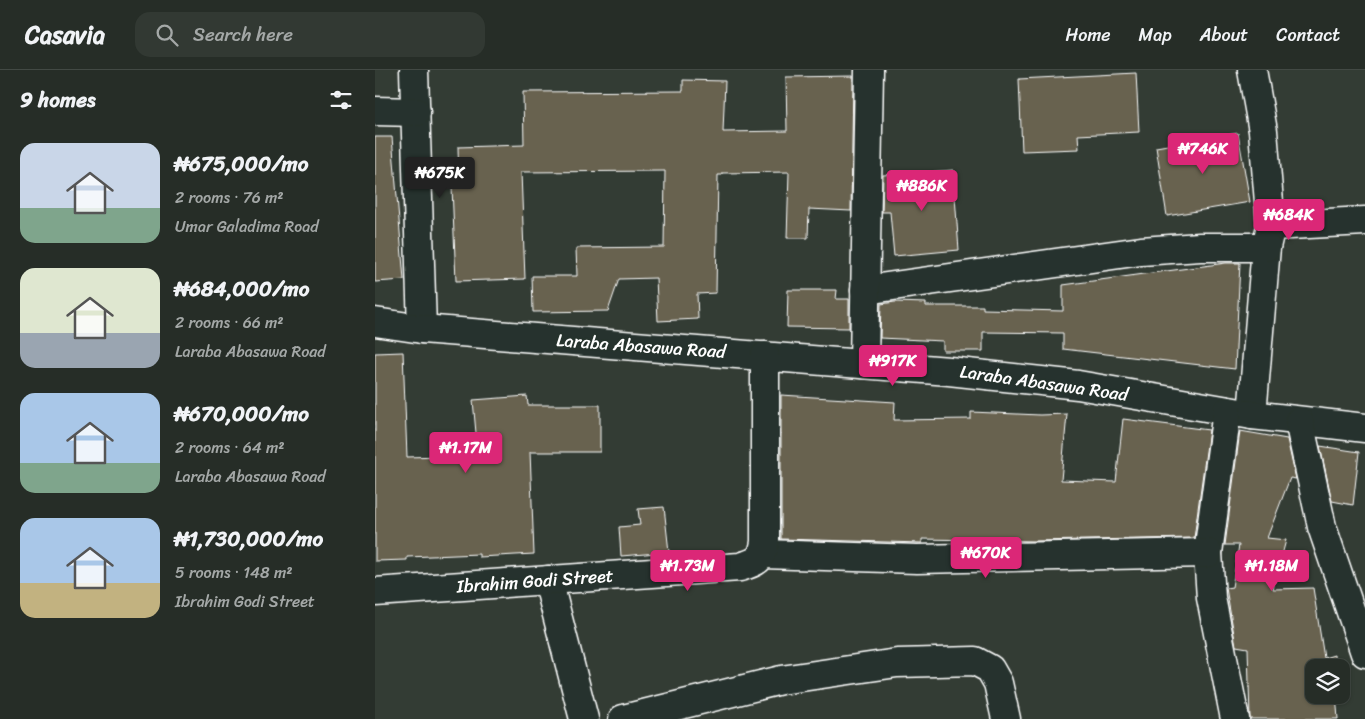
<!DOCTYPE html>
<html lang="en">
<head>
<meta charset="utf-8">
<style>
  :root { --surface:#262d27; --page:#323933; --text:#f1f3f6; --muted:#a4a8a7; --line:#424944; --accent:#db2777 }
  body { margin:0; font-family:Sriracha,sans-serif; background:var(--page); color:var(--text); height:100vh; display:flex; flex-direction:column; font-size:19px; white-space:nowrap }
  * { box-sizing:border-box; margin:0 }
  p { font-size:16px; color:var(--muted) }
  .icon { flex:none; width:28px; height:28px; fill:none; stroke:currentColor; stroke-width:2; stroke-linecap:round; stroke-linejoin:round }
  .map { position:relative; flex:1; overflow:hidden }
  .sheet { display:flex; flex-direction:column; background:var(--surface); width:375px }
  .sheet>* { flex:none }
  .tools { position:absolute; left:930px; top:589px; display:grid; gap:10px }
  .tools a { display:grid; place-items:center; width:45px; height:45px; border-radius:10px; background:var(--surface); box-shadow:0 1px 4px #0004,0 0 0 1px var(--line); font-size:25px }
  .price { position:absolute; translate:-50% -42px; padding:0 11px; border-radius:5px; background:var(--accent); color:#fff; font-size:16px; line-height:32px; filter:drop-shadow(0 1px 2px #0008) }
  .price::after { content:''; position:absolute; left:50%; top:30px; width:15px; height:11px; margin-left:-8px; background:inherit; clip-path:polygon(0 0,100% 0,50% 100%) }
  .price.on { background:#222; color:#fff }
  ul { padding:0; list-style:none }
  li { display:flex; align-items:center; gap:15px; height:125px; padding:0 20px }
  li span { display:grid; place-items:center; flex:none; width:140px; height:100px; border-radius:15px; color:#555 }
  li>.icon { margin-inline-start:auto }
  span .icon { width:60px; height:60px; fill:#fffc; stroke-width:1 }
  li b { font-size:21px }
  h2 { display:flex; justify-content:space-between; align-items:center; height:60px; padding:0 20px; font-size:21px }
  header { display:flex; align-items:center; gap:30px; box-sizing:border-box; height:70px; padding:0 25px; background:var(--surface); border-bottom:1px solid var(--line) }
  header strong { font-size:24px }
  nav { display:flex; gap:28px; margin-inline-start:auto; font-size:18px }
  .search { width:350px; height:45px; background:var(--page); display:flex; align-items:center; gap:12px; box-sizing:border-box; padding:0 18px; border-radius:15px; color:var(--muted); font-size:19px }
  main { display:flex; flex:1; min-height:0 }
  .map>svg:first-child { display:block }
  .building { fill:#676250; stroke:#fff }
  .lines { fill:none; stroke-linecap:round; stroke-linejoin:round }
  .minor-casing { stroke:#fff; stroke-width:31 }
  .minor { stroke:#26332d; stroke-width:28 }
  .labels { text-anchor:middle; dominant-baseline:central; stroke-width:4; stroke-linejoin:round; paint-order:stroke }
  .street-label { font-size:18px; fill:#fff; stroke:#26332d }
</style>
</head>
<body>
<header>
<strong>Casavia</strong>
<div class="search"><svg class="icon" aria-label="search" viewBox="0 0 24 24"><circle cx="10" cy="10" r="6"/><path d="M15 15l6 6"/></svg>Search here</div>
<nav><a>Home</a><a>Map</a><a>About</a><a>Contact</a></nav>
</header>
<main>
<section class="sheet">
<h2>9 homes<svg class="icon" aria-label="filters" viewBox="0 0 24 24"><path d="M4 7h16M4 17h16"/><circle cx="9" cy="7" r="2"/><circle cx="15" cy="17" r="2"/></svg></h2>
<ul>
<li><span style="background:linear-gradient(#c9d6e8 65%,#7fa58c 0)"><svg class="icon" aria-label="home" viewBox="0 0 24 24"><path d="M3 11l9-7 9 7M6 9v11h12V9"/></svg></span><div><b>₦675,000/mo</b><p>2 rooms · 76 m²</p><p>Umar Galadima Road</p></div></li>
<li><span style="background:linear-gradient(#dfe7d0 65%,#9aa5b1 0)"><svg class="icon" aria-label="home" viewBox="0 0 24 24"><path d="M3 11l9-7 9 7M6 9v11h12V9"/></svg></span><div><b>₦684,000/mo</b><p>2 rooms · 66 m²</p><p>Laraba Abasawa Road</p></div></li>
<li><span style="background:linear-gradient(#a9c7e8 70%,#7fa58c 0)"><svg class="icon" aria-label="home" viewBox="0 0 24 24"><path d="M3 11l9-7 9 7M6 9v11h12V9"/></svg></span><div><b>₦670,000/mo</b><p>2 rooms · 64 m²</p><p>Laraba Abasawa Road</p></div></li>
<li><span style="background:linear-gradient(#a9c7e8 65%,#c2b280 0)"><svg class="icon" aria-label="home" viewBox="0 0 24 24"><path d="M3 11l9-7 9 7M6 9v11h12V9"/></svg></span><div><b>₦1,730,000/mo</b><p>5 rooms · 148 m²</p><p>Ibrahim Godi Street</p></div></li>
</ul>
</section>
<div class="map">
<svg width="990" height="649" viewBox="0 0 990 649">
  <rect width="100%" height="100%" fill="#333c34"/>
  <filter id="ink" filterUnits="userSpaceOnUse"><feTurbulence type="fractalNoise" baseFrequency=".02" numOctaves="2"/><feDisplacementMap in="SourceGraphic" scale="10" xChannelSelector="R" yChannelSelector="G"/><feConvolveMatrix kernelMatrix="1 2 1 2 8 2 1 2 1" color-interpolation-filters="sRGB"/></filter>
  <g filter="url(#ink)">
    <g class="building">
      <path d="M 761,3 L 764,62 L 703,65 L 704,79 L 647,81 L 644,9 Z"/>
      <path d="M 478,6 L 476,141 L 434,139 L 433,168 L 412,168 L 414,102 L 347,103 L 347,105 L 343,105 L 341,223 L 322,224 L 323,249 L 283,251 L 281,208 L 244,209 L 233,241 L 158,242 L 157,206 L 202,206 L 201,178 L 289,177 L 290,101 L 146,102 L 150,209 L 81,211 L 77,117 L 84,116 L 83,77 L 149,75 L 148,22 L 308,21 L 308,10 L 350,11 L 348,62 L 412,61 L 411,7 Z"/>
      <path d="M 863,63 L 875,132 L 792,146 L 781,77 Z"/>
      <path d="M 0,67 L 17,67 L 29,210 L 0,212 Z"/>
      <path d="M 578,100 L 584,180 L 519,186 L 515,142 L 507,142 L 508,105 Z"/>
      <path d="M 851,193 L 865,193 L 860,299 L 688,279 L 688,263 L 608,262 L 608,281 L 568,281 L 568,271 L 505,268 L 506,234 L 520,232 L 551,233 L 551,236 L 608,236 L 608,239 L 688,241 L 688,215 Z"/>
      <path d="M 413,220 L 462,220 L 461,229 L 474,229 L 474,258 L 412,257 Z"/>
      <path d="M 28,282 L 32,387 L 103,385 L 98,330 L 152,326 L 153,335 L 225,335 L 225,382 L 155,382 L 159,484 L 104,487 L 104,484 L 32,487 L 32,490 L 0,491 L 0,283 Z"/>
      <path d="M 406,325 L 520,332 L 519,350 L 596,349 L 596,342 L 665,345 L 692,344 L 686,410 L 741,412 L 748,349 L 834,360 L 819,468 L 659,471 L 547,469 L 547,473 L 406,469 Z"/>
      <path d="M 865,361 L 912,369 L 921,409 L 915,408 L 892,468 L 911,470 L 898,519 L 938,518 L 949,588 L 959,585 L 960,598 L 939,598 L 939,625 L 961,625 L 963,649 L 875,649 L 873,578 L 861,576 L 851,518 L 857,517 L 864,475 L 850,475 Z"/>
      <path d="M 945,376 L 984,382 L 978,435 L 957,431 Z"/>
      <path d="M 289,437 L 294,482 L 246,486 L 244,457 L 265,455 L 263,439 Z"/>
    </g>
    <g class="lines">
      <defs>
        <g id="minor">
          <path d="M 39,0 L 47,259"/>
          <path d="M 877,0 L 888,61 L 896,156 L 891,177 L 877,345"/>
          <path d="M 0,41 L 41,42"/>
          <path d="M 896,156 L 990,151"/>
          <path d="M 490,220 L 766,181 L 825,177 L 891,177"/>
          <path d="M 0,252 L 47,259 L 574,301 L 703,315 L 877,345 L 990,358"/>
          <path d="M 489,294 L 494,0"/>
          <path d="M 852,341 L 833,483 L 836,528 L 860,649"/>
          <path d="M 924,351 L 947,457 L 990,583"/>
          <path d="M 388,484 L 542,489 L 833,483"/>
          <path d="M 173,510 L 209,649"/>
          <path d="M 0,522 L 365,497 C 382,492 387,490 390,472 L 390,286"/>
          <path d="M 248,649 L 406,610 L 522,593 L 600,591 L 615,599 L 623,613 L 631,649"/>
        </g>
      </defs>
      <use href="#minor" class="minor-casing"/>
      <use href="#minor" class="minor"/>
    </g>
  </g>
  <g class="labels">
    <g class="street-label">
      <text transform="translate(266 276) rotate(4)">Laraba Abasawa Road</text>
      <text transform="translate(669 313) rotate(8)">Laraba Abasawa Road</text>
      <text transform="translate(160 511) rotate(-4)">Ibrahim Godi Street</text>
    </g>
  </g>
</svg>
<div class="tools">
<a><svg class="icon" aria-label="layers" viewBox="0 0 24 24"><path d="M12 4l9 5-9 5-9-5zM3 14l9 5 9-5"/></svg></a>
</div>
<b class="price" style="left:828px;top:105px">₦746K</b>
<b class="price on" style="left:65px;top:129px">₦675K</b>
<b class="price" style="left:547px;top:142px">₦886K</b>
<b class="price" style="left:914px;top:171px">₦684K</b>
<b class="price" style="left:518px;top:317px">₦917K</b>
<b class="price" style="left:91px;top:404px">₦1.17M</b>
<b class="price" style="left:611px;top:509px">₦670K</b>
<b class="price" style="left:313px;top:522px">₦1.73M</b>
<b class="price" style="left:897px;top:522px">₦1.18M</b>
</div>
</main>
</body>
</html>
